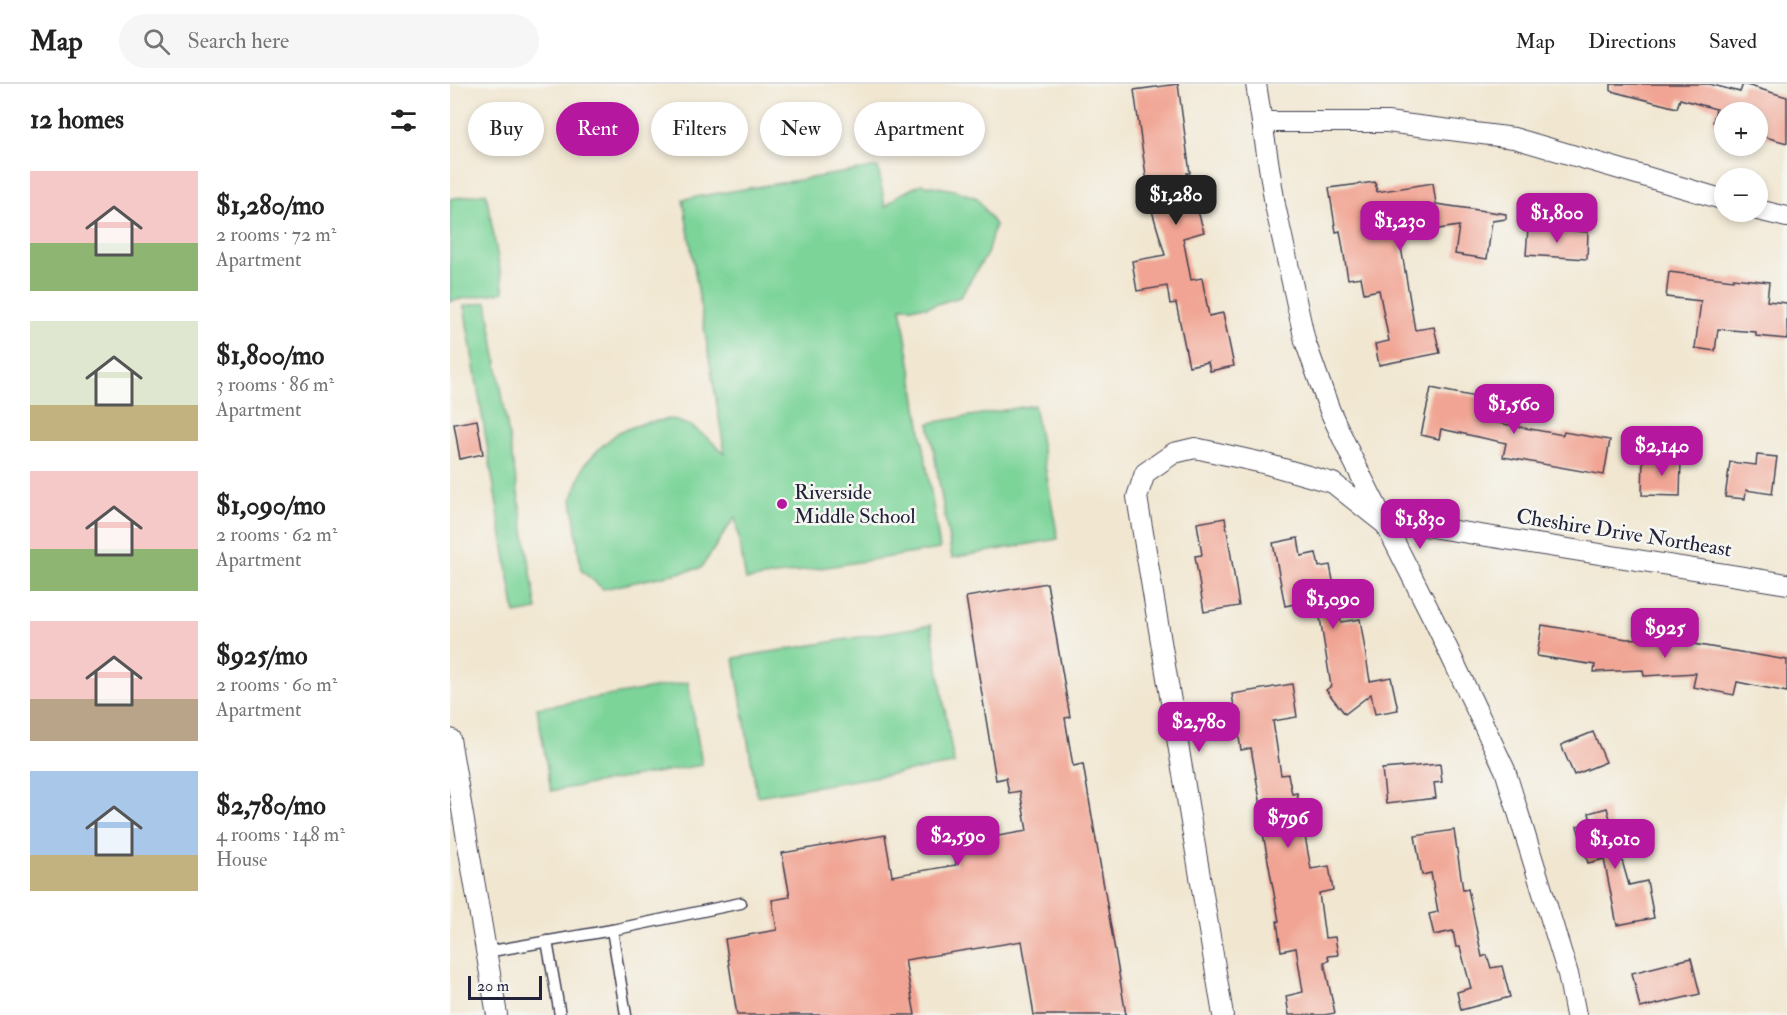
<!DOCTYPE html>
<html lang="en">
<head>
<meta charset="utf-8">
<style>
  :root { --surface:#fff; --page:#f6f6f6; --text:#222; --muted:#767676; --line:#e0e0e0; --accent:#b5179e }
  body { margin:0; font-family:"IM FELL Double Pica",serif; background:var(--page); color:var(--text); height:100vh; display:flex; flex-direction:column; font-size:22px; white-space:nowrap }
  * { box-sizing:border-box; margin:0 }
  p { font-size:20px; color:var(--muted) }
  .icon { flex:none; width:33px; height:33px; fill:none; stroke:currentColor; stroke-width:2; stroke-linecap:round; stroke-linejoin:round }
  .map { position:relative; flex:1; overflow:hidden }
  .side { display:flex; flex-direction:column; background:var(--surface); width:450px }
  .side>* { flex:none }
  .banner { position:absolute; left:18px; top:18px; width:570px; height:54px; display:flex; gap:12px }
  .tools { position:absolute; left:1264px; top:18px; display:grid; gap:12px }
  .tools a { display:grid; place-items:center; width:54px; height:54px; border-radius:50%; background:var(--surface); box-shadow:0 3px 9px #0003; font-size:30px }
  .scale { position:absolute; left:18px; bottom:15px; width:74px; box-sizing:border-box; padding-left:6px; border:3px solid #22223b; border-top:0; font-size:16px; line-height:21px; white-space:nowrap; color:#22223b; -webkit-text-stroke:4px #f6f6f2; paint-order:stroke }
  .price { position:absolute; translate:-50% -51px; padding:0 14px; border-radius:12px; background:var(--accent); color:#fff; font-size:20px; line-height:39px; filter:drop-shadow(0 2px 3px #0008) }
  .price::after { content:''; position:absolute; left:50%; top:36px; width:18px; height:14px; margin-left:-9px; background:inherit; clip-path:polygon(0 0,100% 0,50% 100%) }
  .price.active { background:#222; color:#fff }
  ul { padding:0; list-style:none }
  li { display:flex; align-items:center; gap:18px; height:150px; padding:0 30px }
  li span { display:grid; place-items:center; flex:none; width:168px; height:120px; border-radius:0px; color:#555 }
  li>.icon { margin-inline-start:auto }
  span .icon { width:72px; height:72px; fill:#fffc; stroke-width:1 }
  li b { font-size:26px }
  h2 { display:flex; justify-content:space-between; align-items:center; height:72px; padding:0 30px; font-size:26px }
  .chip { padding:0 21px; border-radius:27px; background:var(--surface); box-shadow:0 3px 9px #0003; font-size:21px; line-height:54px }
  .chip.active { background:var(--accent); color:#fff }
  header { display:flex; align-items:center; gap:36px; box-sizing:border-box; height:84px; padding:0 30px; background:var(--surface); border-bottom:2px solid var(--line) }
  header strong { font-size:28px }
  nav { display:flex; gap:33px; margin-inline-start:auto; font-size:21px }
  .search { width:420px; height:54px; background:var(--page); display:flex; align-items:center; gap:15px; box-sizing:border-box; padding:0 21px; border-radius:33px; color:var(--muted); font-size:22px }
  main { display:flex; flex:1; min-height:0 }
  .map>svg:first-child { display:block }
  .green { fill:#7cd499; stroke:#4f7b6a; stroke-width:1.5 }
  .building { fill:#f1a493 }
  .lines { fill:none; stroke-linecap:round; stroke-linejoin:round }
  .lane-casing { stroke:#414052; stroke-width:13 }
  .street-casing { stroke:#414052; stroke-width:22 }
  .lane { stroke:#fff; stroke-width:10 }
  .street { stroke:#fff; stroke-width:20 }
  .poi-dot { fill:#b5179e; stroke:#f6f6f2; stroke-width:2 }
  .labels { text-anchor:middle; dominant-baseline:central; stroke-width:5; stroke-linejoin:round; paint-order:stroke }
  .poi-label { font-size:21px; fill:#22223b; stroke:#f6f6f2; text-anchor:start }
  .street-label { font-size:21px; fill:#22223b; stroke:#f6f6f2 }
</style>
</head>
<body>
<header>
<strong>Map</strong>
<div class="search"><svg class="icon" aria-label="search" viewBox="0 0 24 24"><circle cx="10" cy="10" r="6"/><path d="M15 15l6 6"/></svg>Search here</div>
<nav><a>Map</a><a>Directions</a><a>Saved</a></nav>
</header>
<main>
<section class="side">
<h2>12 homes<svg class="icon" aria-label="filters" viewBox="0 0 24 24"><path d="M4 7h16M4 17h16"/><circle cx="9" cy="7" r="2"/><circle cx="15" cy="17" r="2"/></svg></h2>
<ul>
<li><span style="background:linear-gradient(#f6c9c9 60%,#8fb573 0)"><svg class="icon" aria-label="home" viewBox="0 0 24 24"><path d="M3 11l9-7 9 7M6 9v11h12V9"/></svg></span><div><b>$1,280/mo</b><p>2 rooms · 72 m²</p><p>Apartment</p></div></li>
<li><span style="background:linear-gradient(#dfe7d0 70%,#c2b280 0)"><svg class="icon" aria-label="home" viewBox="0 0 24 24"><path d="M3 11l9-7 9 7M6 9v11h12V9"/></svg></span><div><b>$1,800/mo</b><p>3 rooms · 86 m²</p><p>Apartment</p></div></li>
<li><span style="background:linear-gradient(#f6c9c9 65%,#8fb573 0)"><svg class="icon" aria-label="home" viewBox="0 0 24 24"><path d="M3 11l9-7 9 7M6 9v11h12V9"/></svg></span><div><b>$1,090/mo</b><p>2 rooms · 62 m²</p><p>Apartment</p></div></li>
<li><span style="background:linear-gradient(#f6c9c9 65%,#b9a48a 0)"><svg class="icon" aria-label="home" viewBox="0 0 24 24"><path d="M3 11l9-7 9 7M6 9v11h12V9"/></svg></span><div><b>$925/mo</b><p>2 rooms · 60 m²</p><p>Apartment</p></div></li>
<li><span style="background:linear-gradient(#a9c7e8 70%,#c2b280 0)"><svg class="icon" aria-label="home" viewBox="0 0 24 24"><path d="M3 11l9-7 9 7M6 9v11h12V9"/></svg></span><div><b>$2,780/mo</b><p>4 rooms · 148 m²</p><p>House</p></div></li>
</ul>
</section>
<div class="map">
<svg width="1337" height="931" viewBox="0 0 1337 931">
  <rect width="100%" height="100%" fill="#f6f6f2"/>
  <filter id="ink" filterUnits="userSpaceOnUse"><feTurbulence type="fractalNoise" baseFrequency=".0167" numOctaves="2"/><feDisplacementMap in="SourceGraphic" scale="12" xChannelSelector="R" yChannelSelector="G"/><feConvolveMatrix kernelMatrix="1 2 1 2 8 2 1 2 1" color-interpolation-filters="sRGB"/></filter>
  <filter id="wash" filterUnits="userSpaceOnUse"><feTurbulence type="fractalNoise" baseFrequency=".008" numOctaves="4" result="noise"/><feDisplacementMap in="SourceGraphic" scale="24" xChannelSelector="R" yChannelSelector="G"/><feGaussianBlur stdDeviation="1.35" result="paint"/><feColorMatrix in="noise" values="0 0 0 0 0 0 0 0 0 0 0 0 0 0 0 0 0 1.4 0 .05"/><feComposite in="paint" operator="in"/></filter>
  <g filter="url(#wash)">
    <rect width="100%" height="100%" fill="#f1e7d1"/>
    <g class="green">
      <path d="M 428,83 L 435,123 L 447,112 L 471,100 L 504,106 L 527,114 L 545,141 L 537,170 L 510,213 L 477,223 L 451,223 L 490,465 L 296,496 L 285,433 L 251,484 L 153,505 L 131,486 L 122,414 L 135,380 L 152,362 L 169,348 L 194,339 L 221,335 L 241,342 L 259,355 L 275,370 L 233,115 Z"/>
      <path d="M 36,109 L 54,208 L 0,217 L 0,115 Z"/>
      <path d="M 37,218 L 87,526 L 65,530 L 14,222 Z"/>
      <path d="M 584,321 L 608,455 L 502,474 L 479,339 Z"/>
      <path d="M 481,541 L 504,680 L 307,712 L 284,574 Z"/>
      <path d="M 238,598 L 252,681 L 101,707 L 87,624 Z"/>
    </g>
    <g id="blocks">
      <g class="building">
        <path d="M 728,0 L 740,89 L 737,89 L 754,148 L 733,154 L 741,196 L 752,194 L 759,232 L 773,229 L 784,282 L 760,287 L 758,278 L 739,282 L 726,219 L 720,220 L 717,202 L 687,207 L 682,177 L 715,171 L 700,120 L 684,6 Z"/>
        <path d="M 1161,0 L 1259,0 L 1290,8 L 1293,0 L 1337,13 L 1337,59 L 1308,51 L 1308,28 L 1275,28 L 1275,41 L 1263,38 L 1266,25 L 1230,15 L 1227,24 L 1161,7 Z"/>
        <path d="M 925,98 L 927,108 L 983,99 L 986,120 L 1056,130 L 1056,135 L 1042,137 L 1037,175 L 1005,170 L 1009,142 L 949,151 L 965,246 L 984,243 L 990,269 L 929,281 L 925,260 L 939,257 L 929,206 L 914,209 L 911,193 L 898,195 L 890,147 L 886,148 L 879,104 Z"/>
        <path d="M 1078,144 L 1138,148 L 1137,175 L 1076,171 Z"/>
        <path d="M 1219,188 L 1283,196 L 1283,194 L 1319,198 L 1317,217 L 1337,219 L 1337,255 L 1306,252 L 1306,248 L 1268,245 L 1265,267 L 1245,264 L 1251,217 L 1216,213 Z"/>
        <path d="M 981,304 L 1031,314 L 1027,335 L 1113,351 L 1114,348 L 1160,356 L 1154,391 L 1053,373 L 1056,359 L 991,345 L 989,355 L 971,351 Z"/>
        <path d="M 27,336 L 33,370 L 10,375 L 4,340 Z"/>
        <path d="M 1307,371 L 1327,373 L 1322,410 L 1296,406 L 1295,415 L 1275,413 L 1280,378 L 1306,381 Z"/>
        <path d="M 1193,374 L 1231,375 L 1230,412 L 1192,411 Z"/>
        <path d="M 775,434 L 789,522 L 754,528 L 745,472 L 752,471 L 747,439 Z"/>
        <path d="M 848,454 L 851,472 L 866,469 L 869,483 L 880,481 L 891,538 L 910,535 L 920,597 L 941,593 L 948,626 L 925,630 L 921,610 L 895,630 L 876,606 L 881,602 L 867,515 L 835,522 L 823,459 Z"/>
        <path d="M 597,499 L 620,633 L 615,634 L 623,682 L 633,680 L 676,931 L 584,931 L 572,857 L 455,876 L 465,931 L 287,931 L 275,855 L 327,846 L 322,816 L 340,813 L 332,769 L 435,751 L 442,792 L 506,781 L 503,760 L 577,747 L 570,707 L 559,709 L 556,694 L 546,696 L 516,513 Z"/>
        <path d="M 1092,541 L 1177,555 L 1220,553 L 1220,556 L 1337,576 L 1337,608 L 1287,598 L 1284,611 L 1243,603 L 1246,589 L 1194,592 L 1193,586 L 1144,588 L 1145,581 L 1087,572 Z"/>
        <path d="M 842,600 L 847,633 L 823,637 L 831,691 L 838,690 L 842,710 L 847,709 L 861,785 L 879,782 L 883,806 L 869,809 L 875,854 L 885,853 L 888,871 L 878,872 L 879,877 L 874,878 L 885,929 L 874,931 L 839,931 L 836,912 L 853,908 L 846,864 L 831,867 L 827,837 L 829,837 L 814,755 L 808,722 L 811,722 L 801,664 L 791,666 L 782,610 Z"/>
        <path d="M 1143,648 L 1156,678 L 1124,691 L 1111,661 Z"/>
        <path d="M 990,680 L 992,698 L 984,699 L 986,714 L 936,720 L 932,685 Z"/>
        <path d="M 1157,724 L 1179,801 L 1197,797 L 1204,834 L 1167,841 L 1154,775 L 1138,779 L 1127,742 L 1141,738 L 1139,729 Z"/>
        <path d="M 1004,746 L 1013,806 L 1018,805 L 1032,873 L 1037,871 L 1041,884 L 1052,882 L 1060,913 L 1011,926 L 1007,908 L 1021,904 L 1010,863 L 1006,863 L 1003,847 L 984,851 L 979,830 L 988,828 L 981,789 L 972,791 L 965,752 Z"/>
        <path d="M 1241,874 L 1250,910 L 1190,924 L 1182,889 Z"/>
      </g>
    </g>
  </g>
  <g filter="url(#ink)">
    <use href="#blocks" fill-opacity="0" stroke="#414052" stroke-width="1.5"/>
    <g class="lines">
      <defs>
        <g id="lane">
          <path d="M 162,846 L 291,819"/>
          <path d="M 97,857 L 110,931"/>
          <path d="M 36,868 L 162,846 L 176,931"/>
        </g>
        <g id="street">
          <path d="M 806,0 L 825,121 L 855,257 L 880,327 L 901,372 L 984,536 L 1055,686 L 1118,890 L 1126,931"/>
          <path d="M 812,38 L 937,38 L 1064,54 L 1275,116"/>
          <path d="M 1308,126 L 1337,133"/>
          <path d="M 0,655 L 47,931"/>
          <path d="M 773,931 L 687,413 L 695,389 L 724,369 L 745,364 L 813,379 L 883,399 L 936,441 L 968,441 L 1337,500"/>
        </g>
      </defs>
      <use href="#lane" class="lane-casing"/>
      <use href="#street" class="street-casing"/>
      <use href="#lane" class="lane"/>
      <use href="#street" class="street"/>
    </g>
  </g>
  <circle class="poi-dot" cx="332" cy="420" r="6"/>
  <g class="labels">
    <g class="poi-label">
      <text x="344" y="408">Riverside<tspan x="344" dy="24">Middle School</tspan></text>
    </g>
    <g class="street-label">
      <text transform="translate(1174 449) rotate(9)">Cheshire Drive Northeast</text>
    </g>
  </g>
</svg>
<div class="tools">
<a>+</a>
<a>−</a>
</div>
<div class="scale">20 m</div>
<b class="price active" style="left:726px;top:142px">$1,280</b>
<b class="price" style="left:1107px;top:160px">$1,800</b>
<b class="price" style="left:950px;top:168px">$1,230</b>
<b class="price" style="left:1064px;top:351px">$1,560</b>
<b class="price" style="left:1212px;top:393px">$2,140</b>
<b class="price" style="left:970px;top:466px">$1,830</b>
<b class="price" style="left:883px;top:546px">$1,090</b>
<b class="price" style="left:1215px;top:575px">$925</b>
<b class="price" style="left:749px;top:669px">$2,780</b>
<b class="price" style="left:838px;top:765px">$796</b>
<b class="price" style="left:508px;top:783px">$2,590</b>
<b class="price" style="left:1165px;top:786px">$1,010</b>
<div class="banner">
<a class="chip">Buy</a>
<a class="chip active">Rent</a>
<a class="chip">Filters</a>
<a class="chip">New</a>
<a class="chip">Apartment</a>
</div>
</div>
</main>
</body>
</html>
